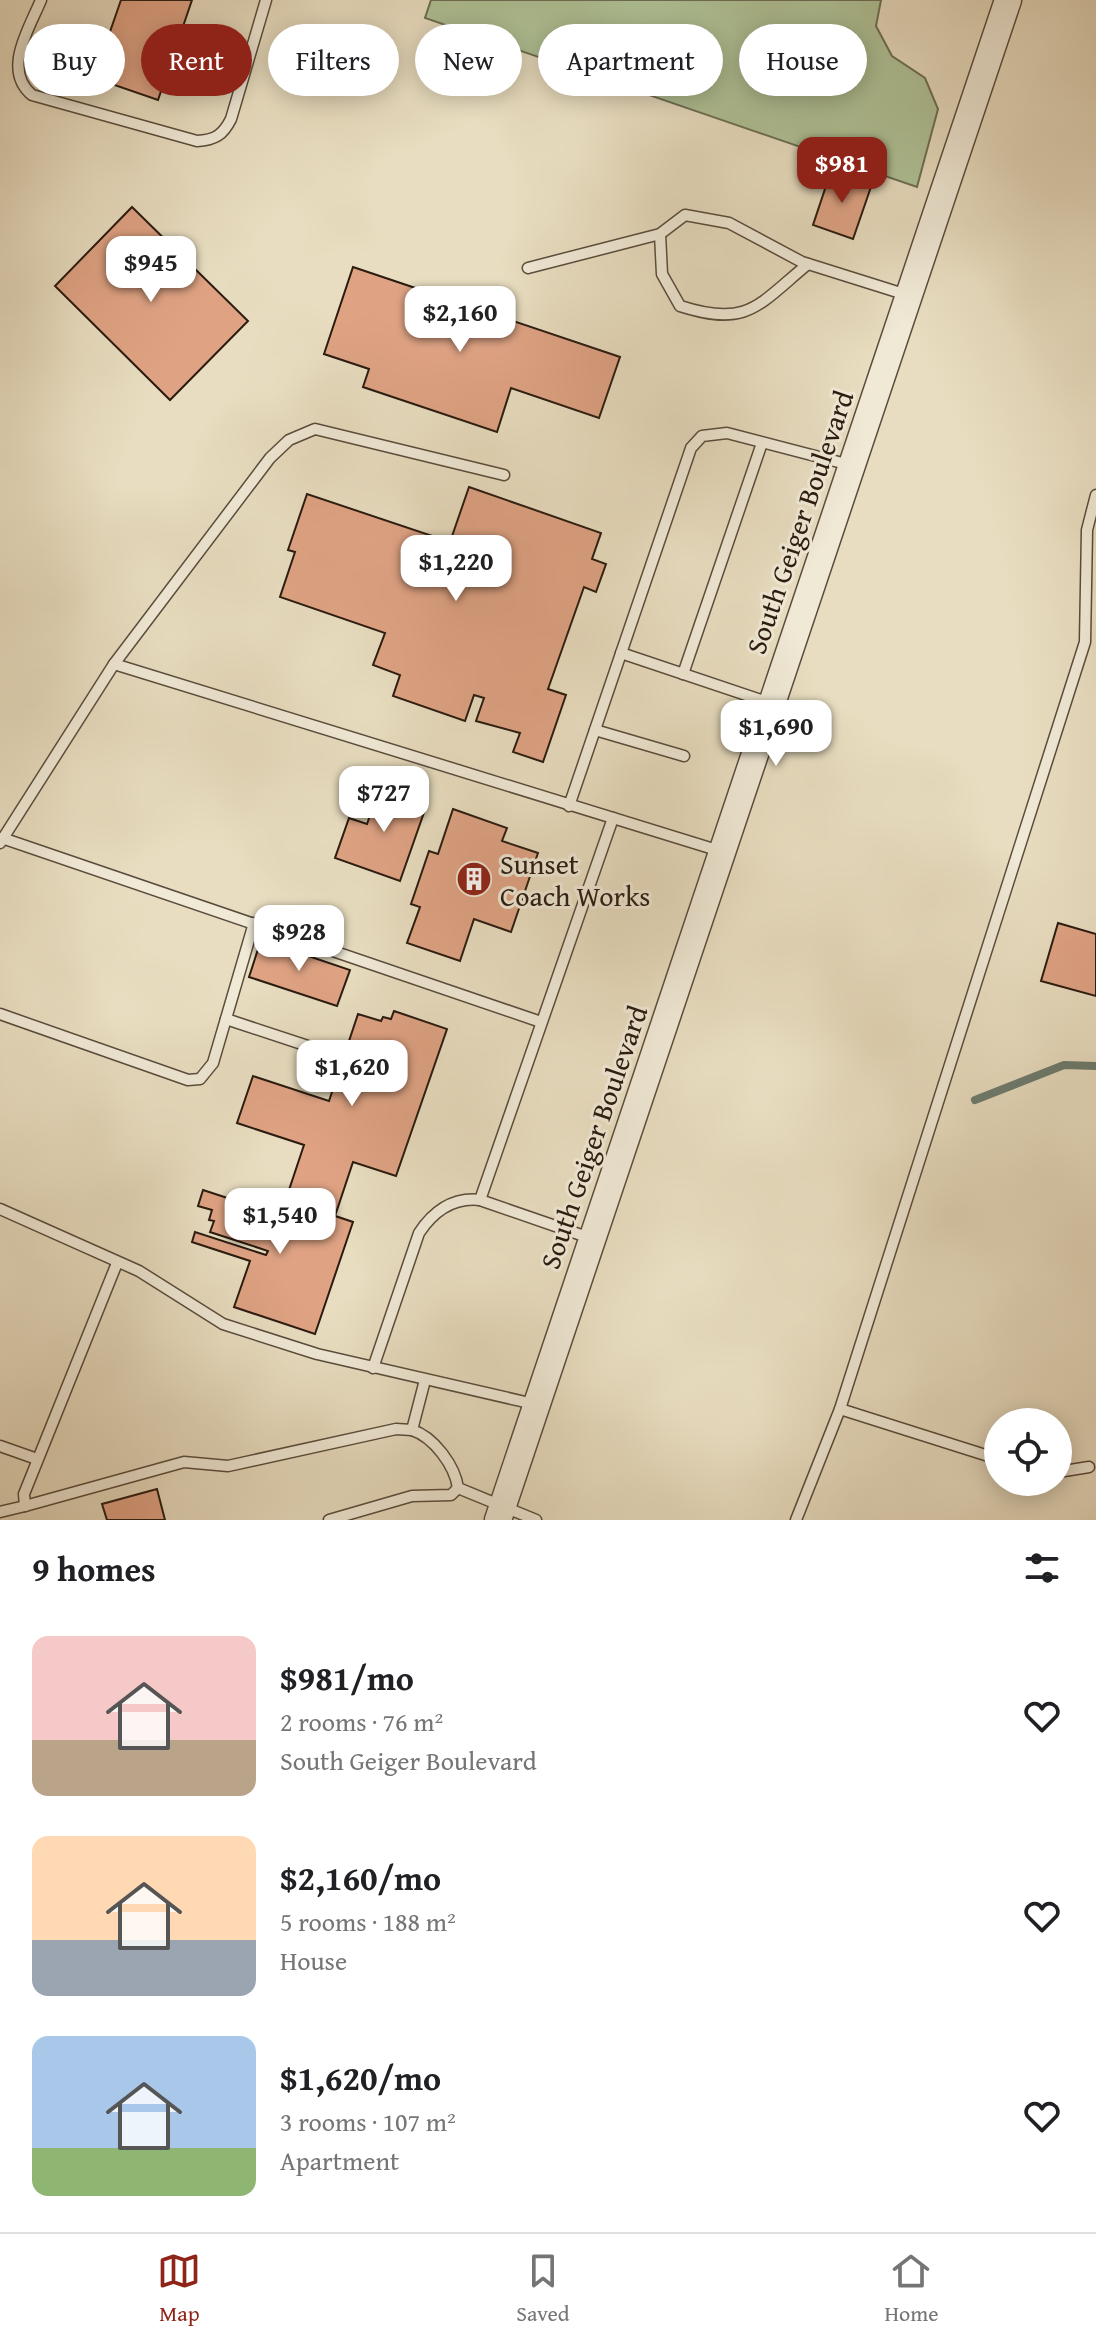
<!DOCTYPE html>
<html lang="en">
<head>
<meta charset="utf-8">
<style>
  :root { --surface:#fff; --page:#f6f6f6; --text:#202124; --muted:#757577; --line:#e0e0e0; --accent:#8f2418 }
  body { margin:0; font-family:"Gentium Book Plus",serif; background:var(--page); color:var(--text); height:100vh; display:flex; flex-direction:column; font-size:30px; white-space:nowrap }
  * { box-sizing:border-box; margin:0 }
  p { font-size:26px; color:var(--muted) }
  .icon { flex:none; width:44px; height:44px; fill:none; stroke:currentColor; stroke-width:2; stroke-linecap:round; stroke-linejoin:round }
  .map { position:relative; height:1520px; overflow:hidden }
  .drawer { display:flex; flex-direction:column; background:var(--surface); flex:1 }
  .drawer>* { flex:none }
  .guide { position:absolute; left:24px; top:24px; width:1048px; height:72px; display:flex; gap:16px }
  .controls { position:absolute; left:984px; top:1408px; display:grid; gap:16px }
  .controls a { display:grid; place-items:center; width:88px; height:88px; border-radius:50%; background:var(--surface); box-shadow:0 4px 20px #0003; font-size:40px }
  .price { position:absolute; translate:-50% -68px; padding:0 18px; border-radius:16px; background:#fff; color:#222; font-size:26px; line-height:52px; filter:drop-shadow(0 2px 4px #0008) }
  .price::after { content:''; position:absolute; left:50%; top:48px; width:24px; height:18px; margin-left:-12px; background:inherit; clip-path:polygon(0 0,100% 0,50% 100%) }
  .price.selected { background:var(--accent); color:#fff }
  ul { padding:0; list-style:none }
  li { display:flex; align-items:center; gap:24px; height:200px; padding:0 32px }
  li span { display:grid; place-items:center; flex:none; width:224px; height:160px; border-radius:16px; color:#555 }
  li>.icon { margin-inline-start:auto }
  span .icon { width:96px; height:96px; fill:#fffc; stroke-width:1 }
  li b { font-size:34px }
  h2 { display:flex; justify-content:space-between; align-items:center; height:96px; padding:0 32px; font-size:34px }
  .tag { padding:0 28px; border-radius:36px; background:var(--surface); box-shadow:0 4px 20px #0003; font-size:28px; line-height:72px }
  .tag.selected { background:var(--accent); color:#fff }
  .menu { display:flex; justify-content:space-around; align-items:center; height:112px; border-top:2px solid var(--line); background:var(--surface); font-size:22px; color:var(--muted) }
  .menu a { display:grid; justify-items:center; gap:4px }
  .menu .selected { color:var(--accent) }
  .map>svg:first-child { display:block }
  .green { fill:#afc297; stroke:#6c6e54; stroke-width:2 }
  .lines { fill:none; stroke-linecap:round; stroke-linejoin:round }
  .stream { stroke:#6c7c6f; stroke-width:8 }
  .building { fill:#dfa384; stroke:#2a1b10; stroke-width:2 }
  .service-casing { stroke:#5a4c3c; stroke-width:13 }
  .tertiary-casing { stroke:#5a4c3c; stroke-width:29 }
  .service { stroke:#f0e9d6; stroke-width:10 }
  .tertiary { stroke:#f0e9d6; stroke-width:26 }
  .labels { text-anchor:middle; dominant-baseline:central; stroke-width:6; stroke-linejoin:round; paint-order:stroke }
  .street-label { font-size:28px; fill:#2a1b10; stroke:#f0e9d6 }
  .poi-label { font-size:28px; fill:#2a1b10; stroke:#f0e9d6; text-anchor:start }
</style>
</head>
<body>
<div class="map">
<svg width="1096" height="1520" viewBox="0 0 1096 1520">
  <rect width="100%" height="100%" fill="#e8ddc0"/>
  <filter id="stains"><feTurbulence type="fractalNoise" baseFrequency=".0025" numOctaves="4"/><feColorMatrix values="0 0 0 0 .2 0 0 0 0 .09 0 0 0 0 .02 0 0 0 .5 -.17"/></filter>
  <radialGradient id="worn" r=".72"><stop offset=".6" stop-color="#630" stop-opacity="0"/><stop offset="1" stop-color="#630" stop-opacity=".3"/></radialGradient>
  <path class="green" d="M 431,0 L 881,0 L 876,26 L 892,56 L 925,78 L 938,109 L 917,187 L 425,18 Z"/>
  <g class="lines">
    <path class="stream" d="M 975,1100 L 1064,1065 L 1096,1066"/>
  </g>
  <g class="building">
    <path d="M 121,0 L 192,0 L 158,100 L 94,78 Z"/>
    <path d="M 831,171 L 872,184 L 853,239 L 813,225 Z"/>
    <path d="M 132,207 L 248,321 L 170,400 L 55,286 Z"/>
    <path d="M 353,267 L 620,357 L 599,418 L 511,388 L 497,432 L 363,387 L 369,369 L 324,354 Z"/>
    <path d="M 469,487 L 601,533 L 592,559 L 606,564 L 596,592 L 584,587 L 548,689 L 566,695 L 543,762 L 513,752 L 520,733 L 476,721 L 484,698 L 474,695 L 465,721 L 393,696 L 400,675 L 373,665 L 385,633 L 280,597 L 295,552 L 288,550 L 307,494 L 450,542 Z"/>
    <path d="M 381,784 L 428,801 L 400,881 L 335,858 L 349,818 L 367,824 Z"/>
    <path d="M 453,809 L 507,828 L 502,841 L 538,853 L 511,932 L 474,919 L 460,961 L 407,943 L 420,907 L 411,904 L 429,851 L 438,854 Z"/>
    <path d="M 1058,923 L 1096,934 L 1096,996 L 1041,981 Z"/>
    <path d="M 261,940 L 350,970 L 337,1006 L 249,977 Z"/>
    <path d="M 394,1011 L 447,1029 L 396,1176 L 353,1162 L 335,1216 L 286,1199 L 304,1145 L 237,1123 L 253,1076 L 329,1101 L 358,1014 L 381,1021 L 383,1017 L 391,1019 Z"/>
    <path d="M 203,1190 L 267,1211 L 273,1195 L 353,1222 L 315,1334 L 234,1307 L 250,1261 L 192,1242 L 195,1232 L 266,1255 L 268,1251 L 210,1232 L 214,1221 L 209,1220 L 212,1210 L 198,1206 Z"/>
    <path d="M 157,1489 L 165,1520 L 107,1520 L 102,1504 Z"/>
  </g>
  <g class="lines">
    <defs>
      <g id="service">
        <path d="M 41,0 C 29,29 2,70 32,95 L 197,141 C 215,140 223,135 231,119 L 266,0"/>
        <path d="M 660,234 L 662,274 L 680,306 C 748,328 758,305 808,264"/>
        <path d="M 528,268 L 660,234 L 685,215 L 729,223 L 802,262 L 907,295"/>
        <path d="M 621,653 L 770,703"/>
        <path d="M 114,664 L 720,851"/>
        <path d="M 683,674 L 762,443"/>
        <path d="M 595,730 L 684,756"/>
        <path d="M 569,806 L 691,448 L 702,436 L 727,433 L 850,465"/>
        <path d="M 2,838 L 541,1022"/>
        <path d="M 0,843 L 114,664 L 270,458 L 289,440 L 315,429 L 504,475"/>
        <path d="M 0,1014 L 188,1080 L 200,1079 L 213,1063 L 254,923"/>
        <path d="M 226,1019 L 323,1051"/>
        <path d="M 480,1200 L 613,818"/>
        <path d="M 0,1209 L 139,1271 L 223,1324 L 317,1354 L 534,1404"/>
        <path d="M 373,1368 L 419,1233 C 433,1212 453,1197 480,1200 L 590,1238"/>
        <path d="M 425,1380 L 412,1430 C 434,1437 455,1466 458,1488 L 536,1520"/>
        <path d="M 840,1409 L 998,1459"/>
        <path d="M 0,1446 L 37,1459"/>
        <path d="M 1058,1472 L 1089,1467"/>
        <path d="M 25,1506 L 184,1462 L 228,1466 L 396,1429 L 412,1430"/>
        <path d="M 0,1512 L 25,1506 L 24,1494 L 117,1263"/>
        <path d="M 329,1520 L 412,1496 L 451,1495 L 458,1488"/>
        <path d="M 796,1520 L 840,1409 L 1085,642 L 1087,530 L 1096,495"/>
      </g>
      <path id="tertiary" d="M 498,1520 L 1008,0"/>
    </defs>
    <use href="#service" class="service-casing"/>
    <use href="#tertiary" class="tertiary-casing"/>
    <use href="#service" class="service"/>
    <use href="#tertiary" class="tertiary"/>
  </g>
  <defs>
    <symbol id="building-disc" viewBox="-11 -11 22 22"><circle r="9.5" fill="#8f2418" stroke="#f0e9d6"/><path d="M-4-6H4V6H1V3H-1V6H-4ZM-2.5-4.3h1.7v1.8h-1.7ZM.8-4.3h1.7v1.8H.8ZM-2.5-1h1.7V.8h-1.7ZM.8-1h1.7V.8H.8Z" fill="#fff"/></symbol>
  </defs>
  <g fill-rule="evenodd">
    <use href="#building-disc" x="454" y="859" width="40" height="40"/>
  </g>
  <g class="labels">
    <g class="street-label">
      <text transform="translate(799 522) rotate(-71)">South Geiger Boulevard</text>
      <text transform="translate(593 1137) rotate(-71)">South Geiger Boulevard</text>
    </g>
    <g class="poi-label">
      <text x="500" y="863">Sunset<tspan x="500" dy="32">Coach Works</tspan></text>
    </g>
  </g>
  <rect width="100%" height="100%" filter="url(#stains)"/>
  <rect width="100%" height="100%" fill="url(#worn)"/>
</svg>
<div class="controls">
<a><svg class="icon" aria-label="locate" viewBox="0 0 24 24"><circle cx="12" cy="12" r="6"/><path d="M12 2v4M12 18v4M2 12h4M18 12h4"/></svg></a>
</div>
<b class="price selected" style="left:842px;top:205px">$981</b>
<b class="price" style="left:151px;top:304px">$945</b>
<b class="price" style="left:460px;top:354px">$2,160</b>
<b class="price" style="left:456px;top:603px">$1,220</b>
<b class="price" style="left:776px;top:768px">$1,690</b>
<b class="price" style="left:384px;top:834px">$727</b>
<b class="price" style="left:299px;top:973px">$928</b>
<b class="price" style="left:352px;top:1108px">$1,620</b>
<b class="price" style="left:280px;top:1256px">$1,540</b>
<div class="guide">
<a class="tag">Buy</a>
<a class="tag selected">Rent</a>
<a class="tag">Filters</a>
<a class="tag">New</a>
<a class="tag">Apartment</a>
<a class="tag">House</a>
</div>
</div>
<section class="drawer">
<h2>9 homes<svg class="icon" aria-label="filters" viewBox="0 0 24 24"><path d="M4 7h16M4 17h16"/><circle cx="9" cy="7" r="2"/><circle cx="15" cy="17" r="2"/></svg></h2>
<ul>
<li><span style="background:linear-gradient(#f6c9c9 65%,#b9a48a 0)"><svg class="icon" aria-label="home" viewBox="0 0 24 24"><path d="M3 11l9-7 9 7M6 9v11h12V9"/></svg></span><div><b>$981/mo</b><p>2 rooms · 76 m²</p><p>South Geiger Boulevard</p></div><svg class="icon" aria-label="heart" viewBox="0 0 24 24"><path d="M12 20l-8-8c-3-5 5-10 8-4 3-6 11-1 8 4z"/></svg></li>
<li><span style="background:linear-gradient(#ffd9b3 65%,#9aa5b1 0)"><svg class="icon" aria-label="home" viewBox="0 0 24 24"><path d="M3 11l9-7 9 7M6 9v11h12V9"/></svg></span><div><b>$2,160/mo</b><p>5 rooms · 188 m²</p><p>House</p></div><svg class="icon" aria-label="heart" viewBox="0 0 24 24"><path d="M12 20l-8-8c-3-5 5-10 8-4 3-6 11-1 8 4z"/></svg></li>
<li><span style="background:linear-gradient(#a9c7e8 70%,#8fb573 0)"><svg class="icon" aria-label="home" viewBox="0 0 24 24"><path d="M3 11l9-7 9 7M6 9v11h12V9"/></svg></span><div><b>$1,620/mo</b><p>3 rooms · 107 m²</p><p>Apartment</p></div><svg class="icon" aria-label="heart" viewBox="0 0 24 24"><path d="M12 20l-8-8c-3-5 5-10 8-4 3-6 11-1 8 4z"/></svg></li>
</ul>
</section>
<nav class="menu">
<a class="selected"><svg class="icon" aria-label="map" viewBox="0 0 24 24"><path d="M3 6l6-2 6 2 6-2v14l-6 2-6-2-6 2zM9 4v14M15 6v14"/></svg>Map</a>
<a><svg class="icon" aria-label="saved" viewBox="0 0 24 24"><path d="M7 4h10v16l-5-4-5 4z"/></svg>Saved</a>
<a><svg class="icon" aria-label="home" viewBox="0 0 24 24"><path d="M3 11l9-7 9 7M6 9v11h12V9"/></svg>Home</a>
</nav>
</body>
</html>
